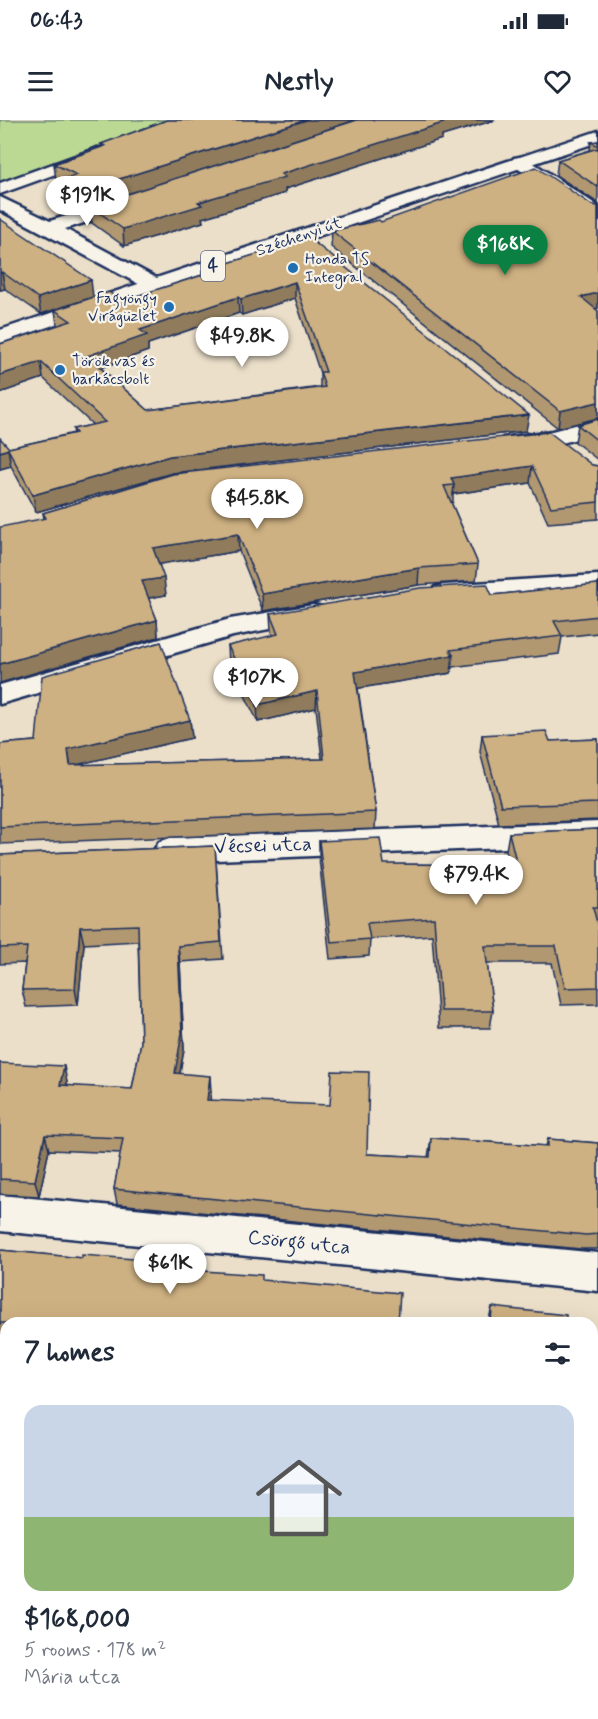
<!DOCTYPE html>
<html lang="en">
<head>
<meta charset="utf-8">
<style>
  :root { --surface:#fff; --page:#f2f2f3; --text:#1f2937; --muted:#747a83; --accent:#0b8043 }
  body { margin:0; font-family:Mynerve,sans-serif; background:var(--page); color:var(--text); height:100vh; display:flex; flex-direction:column; font-size:22px; white-space:nowrap }
  * { box-sizing:border-box; margin:0 }
  p { font-size:20px; color:var(--muted) }
  .icon { flex:none; width:33px; height:33px; fill:none; stroke:currentColor; stroke-width:2; stroke-linecap:round; stroke-linejoin:round }
  .map { position:relative; flex:1; overflow:hidden }
  .side { position:absolute; left:0px; top:1197px; width:598px; height:402px; display:flex; flex-direction:column; background:var(--surface); border-radius:18px 18px 0 0; box-shadow:0 6px 24px #0002 }
  .side>* { flex:none }
  .price { position:absolute; translate:-50% -51px; padding:0 14px; border-radius:21px; background:#fff; color:#222; font-size:20px; line-height:39px; filter:drop-shadow(0 2px 3px #0008) }
  .price::after { content:''; position:absolute; left:50%; top:36px; width:18px; height:14px; margin-left:-9px; background:inherit; clip-path:polygon(0 0,100% 0,50% 100%) }
  .price.on { background:var(--accent); color:#fff }
  ul { padding:0; list-style:none }
  li { display:grid; align-content:center; gap:12px; height:318px; padding:0 24px }
  li span { display:grid; place-items:center; height:186px; border-radius:18px; color:#555 }
  li>.icon { margin-inline-start:auto }
  span .icon { width:108px; height:108px; fill:#fffc; stroke-width:1 }
  li b { font-size:26px }
  h2 { display:flex; justify-content:space-between; align-items:center; height:72px; padding:0 24px; font-size:26px }
  .status { display:flex; justify-content:space-between; align-items:center; height:42px; padding:0 30px; background:var(--surface); direction:ltr }
  .status svg { height:16px; fill:currentColor }
  header { display:flex; justify-content:space-between; align-items:center; height:78px; padding:0 24px; background:var(--surface); font-size:27px; font-weight:700 }
  .map>svg:first-child { display:block }
  .green { fill:#bbd992; stroke:#6b8478; stroke-width:1.5 }
  .lines { fill:none; stroke-linecap:round; stroke-linejoin:round }
  .street-casing { stroke:#1b2f5e; stroke-width:5 }
  .primary-casing { stroke:#1b2f5e; stroke-width:5 }
  .street { fill:#f7f3e8; fill-rule:evenodd }
  .primary { fill:#f7f3e8; fill-rule:evenodd }
  .wall { fill:#b19870; stroke:#1b2f5e; stroke-width:1.5; fill-rule:evenodd }
  .shaded-wall { fill:#907c5b; stroke:#1b2f5e; stroke-width:1.5 }
  .building { fill:#ceb182; stroke:#1b2f5e; stroke-width:1.5; fill-rule:evenodd }
  .poi-dot { fill:#1f6fb2; stroke:#f7f3e8; stroke-width:2 }
  .labels { text-anchor:middle; dominant-baseline:central; stroke-width:4.5; stroke-linejoin:round; paint-order:stroke }
  .far-street-label { font-size:16px; fill:#1b2f5e; stroke:#f7f3e8 }
  .far-poi-label { font-size:16px; fill:#1b2f5e; stroke:#f7f3e8; text-anchor:start }
  .shield { fill:#f7f3e8; stroke:#5d6a87; stroke-width:1.5 }
  .shield-label { font-size:18px; font-weight:bold; fill:#1b2f5e }
  .street-label { font-size:20px; fill:#1b2f5e; stroke:#f7f3e8 }
</style>
</head>
<body>
<div class="status"><b>06:43</b><svg viewBox="0 0 49 12"><path d="M0 12V9h3v3zM5 12V6h3v6zM10 12V3h3v9zM15 12V0h3v12zM26 1h20v11H26zM47 4h2v5h-2z"/></svg></div>
<header><svg class="icon" aria-label="menu" viewBox="0 0 24 24"><path d="M4 6h16M4 12h16M4 18h16"/></svg>Nestly<svg class="icon" aria-label="heart" viewBox="0 0 24 24"><path d="M12 20l-8-8c-3-5 5-10 8-4 3-6 11-1 8 4z"/></svg></header>
<div class="map">
<svg width="598" height="1599" viewBox="0 0 598 1599">
  <rect width="100%" height="100%" fill="#ebdfc9"/>
  <filter id="ink" filterUnits="userSpaceOnUse"><feTurbulence type="fractalNoise" baseFrequency=".0167" numOctaves="2"/><feDisplacementMap in="SourceGraphic" scale="12" xChannelSelector="R" yChannelSelector="G"/><feConvolveMatrix kernelMatrix="1 2 1 2 8 2 1 2 1" color-interpolation-filters="sRGB"/></filter>
  <g filter="url(#ink)">
    <path class="green" d="M 0,0 L 169,0 L 0,62 Z"/>
    <g class="lines">
      <defs>
        <g id="street">
          <path d="M 97,28 L 103,29 L 106,33 L 103,37 L 0,74 L 0,63 Z"/>
          <path d="M 520,37 L 526,38 L 598,86 L 598,100 L 591,98 L 514,46 L 511,42 L 514,38 Z"/>
          <path d="M 133,75 L 140,77 L 142,81 L 140,85 L 65,109 L 162,161 L 165,165 L 162,169 L 148,169 L 0,90 L 0,77 L 50,101 Z"/>
          <path d="M 598,299 L 598,313 C 571,320 530,335 503,328 L 499,323 L 503,318 L 552,311 Z"/>
          <path d="M 598,455 L 598,471 L 444,481 L 435,479 L 431,473 L 435,467 L 444,465 Z"/>
          <path d="M 313,485 L 322,487 L 326,493 L 322,499 L 233,516 L 0,584 L 0,565 L 230,499 Z"/>
          <path d="M 598,702 L 598,724 L 170,742 L 159,738 L 154,730 L 159,722 L 170,718 Z"/>
          <path d="M 0,1075 L 598,1133 L 598,1171 L 0,1111 Z"/>
          <path d="M 0,1541 L 6,1543 L 6,1591 L 0,1589 Z"/>
          <path d="M 73,1593 L 140,1593 L 143,1599 L 76,1599 Z"/>
        </g>
        <path id="primary" d="M 598,11 L 598,22 L 0,223 L 0,210 Z"/>
      </defs>
      <use href="#street" class="street-casing"/>
      <use href="#primary" class="primary-casing"/>
      <use href="#street" class="street"/>
      <use href="#primary" class="primary"/>
    </g>
    <g class="wall">
      <path d="M 167,0 L 356,0 L 75,91 L 57,78 L 55,62 L 58,61 L 56,60 L 54,44 L 102,27 L 101,24 Z"/>
      <path d="M 357,0 L 495,0 L 442,16 L 442,19 L 285,69 L 285,73 L 202,98 L 203,102 L 124,126 L 92,103 L 90,86 Z"/>
      <path d="M 598,21 L 598,83 L 556,55 L 558,40 L 590,30 L 591,22 Z"/>
      <path d="M 592,85 L 598,86 L 598,188 L 595,189 L 598,191 L 598,298 L 558,308 L 331,127 L 332,111 L 381,102 Z"/>
      <path d="M 0,99 L 93,177 L 41,194 L 5,169 L 0,170 Z"/>
      <path d="M 309,118 L 526,311 L 172,353 L 36,392 L 11,346 L 0,349 L 9,328 L 74,313 L 73,309 L 93,305 L 43,258 L 0,273 L 57,205 L 55,190 L 121,181 L 202,155 L 202,151 ZM 295,178 L 320,253 L 320,267 L 148,290 L 101,248 L 148,231 L 148,224 L 239,193 L 242,195 Z"/>
      <path d="M 598,299 L 598,340 L 575,322 L 578,305 Z"/>
      <path d="M 592,345 L 598,346 L 598,399 L 548,403 L 530,363 L 453,374 L 453,382 L 451,382 L 478,444 L 476,461 L 418,465 L 263,491 L 239,431 L 159,444 L 166,475 L 148,478 L 157,500 L 158,517 L 44,399 L 43,393 L 173,354 Z"/>
      <path d="M 598,464 L 598,513 L 562,517 L 559,534 L 452,547 L 451,553 L 358,568 L 376,692 L 375,709 L 0,724 L 0,624 L 36,621 L 190,600 L 192,618 L 75,645 L 322,639 L 316,588 L 258,602 L 229,543 L 228,526 L 272,516 L 271,512 L 270,494 L 492,475 Z"/>
      <path d="M 482,615 L 550,621 L 598,619 L 598,700 L 499,704 L 480,632 Z"/>
      <path d="M 598,709 L 598,804 L 597,804 L 598,884 L 561,885 L 552,843 L 487,843 L 493,891 L 490,908 L 439,908 L 432,815 L 370,819 L 369,836 L 330,839 L 319,738 L 319,721 L 384,744 L 509,745 L 506,730 L 509,713 Z"/>
      <path d="M 215,726 L 223,839 L 180,842 L 184,929 L 180,954 L 211,972 L 210,980 L 367,1034 L 428,1037 L 431,1018 L 546,1026 L 548,1019 L 598,1023 L 598,1129 L 581,1129 L 117,1084 L 114,1069 L 121,1033 L 49,1030 L 39,1076 L 0,1074 L 0,943 L 67,962 L 67,966 L 132,969 L 141,922 L 138,821 L 84,824 L 78,885 L 26,887 L 22,870 L 25,843 L 0,844 L 0,735 Z"/>
      <path d="M 0,1130 L 82,1138 L 160,1141 L 161,1148 L 6,1203 L 6,1217 L 0,1216 Z"/>
      <path d="M 492,1187 L 566,1203 L 488,1203 Z"/>
      <path d="M 0,1280 L 6,1281 L 6,1498 L 0,1497 Z"/>
      <path d="M 371,1593 L 581,1593 L 581,1599 L 399,1599 Z"/>
    </g>
    <g class="shaded-wall">
      <path d="M 306,0 L 356,0 L 75,91 L 72,74 Z"/>
      <path d="M 443,0 L 495,0 L 442,16 L 442,19 L 285,69 L 285,73 L 202,98 L 203,102 L 124,126 L 123,109 L 281,54 Z"/>
      <path d="M 2,152 L 5,169 L 0,170 L 0,153 Z"/>
      <path d="M 91,160 L 93,177 L 41,194 L 38,178 Z"/>
      <path d="M 295,162 L 295,178 L 242,195 L 241,179 Z"/>
      <path d="M 598,173 L 598,188 L 579,193 L 581,177 Z"/>
      <path d="M 238,177 L 239,193 L 148,224 L 148,231 L 89,252 L 87,236 L 140,210 Z"/>
      <path d="M 41,242 L 43,258 L 0,273 L 0,255 Z"/>
      <path d="M 598,282 L 598,298 L 558,308 L 560,291 Z"/>
      <path d="M 529,295 L 526,311 L 172,353 L 36,392 L 33,375 L 170,336 Z"/>
      <path d="M 8,329 L 11,346 L 0,349 L 0,332 Z"/>
      <path d="M 532,346 L 530,363 L 453,374 L 454,365 L 451,358 Z"/>
      <path d="M 238,414 L 239,431 L 155,445 L 153,428 Z"/>
      <path d="M 419,448 L 418,465 L 263,491 L 262,474 Z"/>
      <path d="M 164,458 L 166,475 L 144,479 L 142,461 Z"/>
      <path d="M 157,500 L 158,517 L 0,563 L 0,544 Z"/>
      <path d="M 453,535 L 451,553 L 354,569 L 355,552 Z"/>
      <path d="M 317,571 L 316,588 L 258,602 L 257,585 Z"/>
      <path d="M 190,600 L 192,618 L 71,646 L 73,663 L 68,629 Z"/>
      <path d="M 80,807 L 84,824 L 78,885 L 75,869 Z"/>
      <path d="M 178,826 L 180,842 L 184,929 L 177,969 L 175,953 Z"/>
      <path d="M 64,946 L 67,962 L 64,981 L 60,965 Z"/>
      <path d="M 210,956 L 211,972 L 208,995 L 207,980 Z"/>
      <path d="M 45,1015 L 49,1030 L 39,1076 L 35,1061 Z"/>
    </g>
    <g class="building">
      <path d="M 167,0 L 306,0 L 72,74 L 55,62 L 77,55 L 54,44 L 105,26 L 101,24 Z"/>
      <path d="M 357,0 L 443,0 L 439,1 L 443,3 L 281,54 L 285,57 L 198,82 L 202,85 L 123,109 L 90,86 Z"/>
      <path d="M 598,21 L 598,26 L 591,22 Z"/>
      <path d="M 598,28 L 598,67 L 558,40 Z"/>
      <path d="M 536,47 L 592,85 L 598,86 L 598,173 L 581,177 L 598,191 L 598,282 L 560,291 L 332,111 L 379,100 L 381,102 Z"/>
      <path d="M 0,99 L 91,160 L 38,178 L 2,152 L 0,153 Z"/>
      <path d="M 309,118 L 529,295 L 170,336 L 33,375 L 8,329 L 0,332 L 0,318 L 9,328 L 76,313 L 73,309 L 105,302 L 41,242 L 0,255 L 0,224 L 71,201 L 55,190 L 109,172 L 121,181 L 206,154 L 202,151 ZM 295,162 L 326,252 L 320,252 L 325,267 L 148,290 L 87,236 L 147,215 L 140,210 L 238,177 L 241,179 Z"/>
      <path d="M 598,299 L 598,321 L 578,305 Z"/>
      <path d="M 549,312 L 592,345 L 598,346 L 598,382 L 551,387 L 532,346 L 451,358 L 454,365 L 444,366 L 478,444 L 419,448 L 262,474 L 238,414 L 153,428 L 164,458 L 142,461 L 157,500 L 0,544 L 0,407 L 46,398 L 43,393 L 173,354 Z"/>
      <path d="M 487,464 L 492,475 L 598,464 L 598,496 L 554,501 L 562,516 L 450,530 L 453,535 L 355,552 L 376,692 L 0,707 L 0,624 L 36,621 L 42,556 L 161,522 L 190,600 L 68,629 L 70,645 L 324,639 L 317,571 L 257,585 L 228,526 L 278,514 L 270,494 L 420,468 Z"/>
      <path d="M 546,611 L 550,621 L 598,619 L 598,683 L 501,686 L 482,615 Z"/>
      <path d="M 598,709 L 598,787 L 593,787 L 598,807 L 598,867 L 565,868 L 556,826 L 485,826 L 493,891 L 441,891 L 434,798 L 367,803 L 370,819 L 331,822 L 319,721 L 380,718 L 384,744 L 517,745 L 509,713 Z"/>
      <path d="M 215,726 L 221,822 L 178,826 L 182,913 L 175,953 L 210,956 L 207,980 L 330,985 L 332,951 L 369,952 L 367,1034 L 430,1037 L 431,1018 L 548,1026 L 548,1019 L 598,1023 L 598,1114 L 586,1115 L 114,1069 L 123,1018 L 45,1015 L 35,1061 L 0,1059 L 0,943 L 64,946 L 60,965 L 132,969 L 141,922 L 138,805 L 80,807 L 75,869 L 22,870 L 27,827 L 0,828 L 0,735 Z"/>
      <path d="M 0,1130 L 82,1138 L 82,1135 L 160,1141 L 159,1148 L 262,1155 L 262,1160 L 400,1173 L 398,1203 L 0,1203 Z"/>
      <path d="M 492,1187 L 566,1195 L 566,1203 L 491,1203 Z"/>
      <path d="M 0,1280 L 6,1281 L 6,1490 L 0,1488 Z"/>
      <path d="M 409,1593 L 581,1593 L 581,1599 L 438,1599 Z"/>
    </g>
  </g>
  <g class="poi-dot">
    <circle cx="293" cy="148" r="6"/>
    <circle cx="169" cy="187" r="6"/>
    <circle cx="60" cy="250" r="6"/>
  </g>
  <g class="labels">
    <g class="far-street-label">
      <text transform="translate(299 117) rotate(-19)">Széchenyi út</text>
    </g>
    <g class="far-poi-label">
      <text x="305" y="139">Honda TS<tspan x="305" dy="18">Integral</tspan></text>
      <text x="157" y="178" text-anchor="end">Fagyöngy<tspan x="157" dy="18">Virágüzlet</tspan></text>
      <text x="72" y="241">Török vas és<tspan x="72" dy="18">barkácsbolt</tspan></text>
    </g>
    <rect class="shield" x="201" y="131" width="24" height="30" rx="4.5"/>
    <g class="shield-label">
      <text x="213" y="146">4</text>
    </g>
    <g class="street-label">
      <text transform="translate(263 726) rotate(-2)">Vécsei utca</text>
      <text transform="translate(299 1123) rotate(6)">Csörgő utca</text>
    </g>
  </g>
</svg>
<b class="price" style="left:87px;top:107px">$191K</b>
<b class="price on" style="left:505px;top:156px">$168K</b>
<b class="price" style="left:242px;top:248px">$49.8K</b>
<b class="price" style="left:257px;top:410px">$45.8K</b>
<b class="price" style="left:256px;top:589px">$107K</b>
<b class="price" style="left:476px;top:786px">$79.4K</b>
<b class="price" style="left:170px;top:1175px">$61K</b>
<section class="side">
<h2>7 homes<svg class="icon" aria-label="filters" viewBox="0 0 24 24"><path d="M4 7h16M4 17h16"/><circle cx="9" cy="7" r="2"/><circle cx="15" cy="17" r="2"/></svg></h2>
<ul>
<li><span style="background:linear-gradient(#c9d6e8 60%,#8fb573 0)"><svg class="icon" aria-label="home" viewBox="0 0 24 24"><path d="M3 11l9-7 9 7M6 9v11h12V9"/></svg></span><div><b>$168,000</b><p>5 rooms · 178 m²</p><p>Mária utca</p></div></li>
</ul>
</section>
</div>
</body>
</html>
